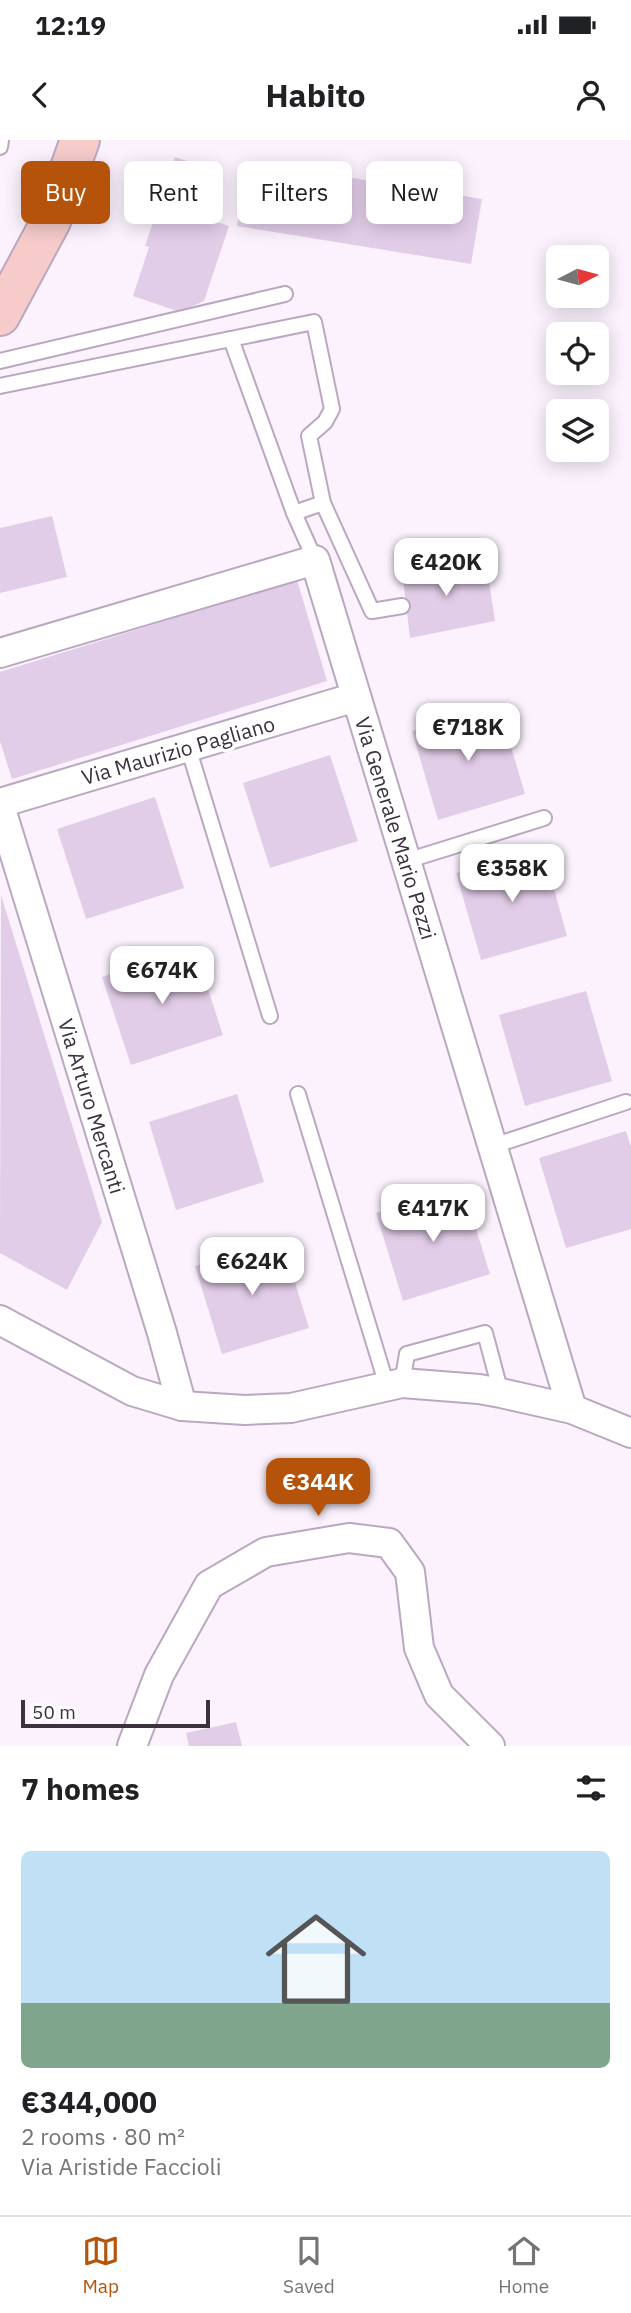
<!DOCTYPE html>
<html lang="en">
<head>
<meta charset="utf-8">
<style>
  :root { --surface:#fff; --page:#f2f2f2; --text:#202124; --muted:#757577; --line:#e0e0e0; --accent:#b45309 }
  body { margin:0; font-family:"IBM Plex Sans",sans-serif; background:var(--page); color:var(--text); height:100vh; display:flex; flex-direction:column; font-size:26px; white-space:nowrap }
  * { box-sizing:border-box; margin:0 }
  p { font-size:23px; color:var(--muted) }
  .icon { flex:none; width:38px; height:38px; fill:none; stroke:currentColor; stroke-width:2; stroke-linecap:round; stroke-linejoin:round }
  .map { position:relative; height:1606px; overflow:hidden }
  .side { display:flex; flex-direction:column; background:var(--surface); flex:1 }
  .side>* { flex:none }
  .banner { position:absolute; left:21px; top:21px; width:590px; height:63px; display:flex; gap:14px }
  .needle { width:46px; rotate:84deg }
  .fabs { position:absolute; left:546px; top:105px; display:grid; gap:14px }
  .fabs a { display:grid; place-items:center; width:63px; height:63px; border-radius:10px; background:var(--surface); box-shadow:0 4px 18px #0003; font-size:35px }
  .scale { position:absolute; left:21px; bottom:18px; width:189px; box-sizing:border-box; padding-left:7px; border:4px solid #3a323c; border-top:0; font-size:19px; line-height:24px; white-space:nowrap; color:#3a323c; -webkit-text-stroke:5px #fff; paint-order:stroke }
  .price { position:absolute; translate:-50% -60px; padding:0 16px; border-radius:14px; background:#fff; color:#222; font-size:23px; line-height:46px; filter:drop-shadow(0 2px 4px #0008) }
  .price::after { content:''; position:absolute; left:50%; top:42px; width:21px; height:16px; margin-left:-10px; background:inherit; clip-path:polygon(0 0,100% 0,50% 100%) }
  .price.selected { background:var(--accent); color:#fff }
  ul { padding:0; list-style:none }
  li { display:grid; align-content:center; gap:14px; height:371px; padding:0 21px }
  li+li { border-top:2px solid var(--line) }
  li span { display:grid; place-items:center; height:217px; border-radius:10px; color:#555 }
  li>.icon { margin-inline-start:auto }
  span .icon { width:126px; height:126px; fill:#fffc; stroke-width:1 }
  li b { font-size:30px }
  h2 { display:flex; justify-content:space-between; align-items:center; height:84px; padding:0 21px; font-size:30px }
  .chip { padding:0 24px; border-radius:10px; background:var(--surface); box-shadow:0 4px 18px #0003; font-size:24px; line-height:63px }
  .chip.selected { background:var(--accent); color:#fff }
  .status { display:flex; justify-content:space-between; align-items:center; height:49px; padding:0 35px; background:var(--surface); direction:ltr }
  .status svg { height:19px; fill:currentColor }
  header { display:flex; justify-content:space-between; align-items:center; height:91px; padding:0 21px; background:var(--surface); font-size:32px; font-weight:700 }
  .dock { display:flex; justify-content:space-around; align-items:center; height:98px; border-top:2px solid var(--line); background:var(--surface); font-size:19px; color:var(--muted) }
  .dock a { display:grid; justify-items:center; gap:4px }
  .dock .selected { color:var(--accent) }
  .map>svg:first-child { display:block }
  .building { fill:#e2cde8 }
  .lines { fill:none; stroke-linecap:round; stroke-linejoin:round }
  .service-casing { stroke:#bba7c1; stroke-width:18 }
  .minor-casing { stroke:#bba7c1; stroke-width:32 }
  .secondary-casing { stroke:#bba7c1; stroke-width:42 }
  .service { stroke:#fff; stroke-width:14 }
  .minor { stroke:#fff; stroke-width:28 }
  .secondary { stroke:#f6cbca; stroke-width:38 }
  .labels { text-anchor:middle; dominant-baseline:central; stroke-width:7; stroke-linejoin:round; paint-order:stroke }
  .street-label { font-size:21px; fill:#3a323c; stroke:#fff }
</style>
</head>
<body>
<div class="status"><b>12:19</b><svg viewBox="0 0 49 12"><path d="M0 12V9h3v3zM5 12V6h3v6zM10 12V3h3v9zM15 12V0h3v12zM26 1h20v11H26zM47 4h2v5h-2z"/></svg></div>
<header><svg class="icon" aria-label="back" viewBox="0 0 24 24"><path d="M15 5l-7 7 7 7"/></svg>Habito<svg class="icon" aria-label="person" viewBox="0 0 24 24"><circle cx="12" cy="8" r="4"/><path d="M4 21q1-7 8-7t8 7"/></svg></header>
<div class="map">
<svg width="631" height="1606" viewBox="0 0 631 1606">
  <rect width="100%" height="100%" fill="#fbf2fd"/>
  <g class="building">
    <path d="M 175,17 L 220,32 L 205,78 L 229,86 L 204,161 L 180,172 L 133,156 L 149,107 L 145,106 Z"/>
    <path d="M 248,21 L 482,59 L 471,124 L 237,86 Z"/>
    <path d="M 52,376 L 67,437 L 0,453 L 0,388 Z"/>
    <path d="M 461,418 L 464,429 L 487,428 L 495,481 L 410,498 L 402,430 Z"/>
    <path d="M 297,440 L 327,541 L 12,639 L 0,601 L 0,532 Z"/>
    <path d="M 499,566 L 525,654 L 438,680 L 412,591 Z"/>
    <path d="M 330,615 L 358,701 L 270,728 L 243,643 Z"/>
    <path d="M 155,657 L 184,748 L 86,779 L 57,689 Z"/>
    <path d="M 543,709 L 567,796 L 481,820 L 456,733 Z"/>
    <path d="M 1,755 L 102,1082 L 67,1150 L 0,1113 Z"/>
    <path d="M 194,807 L 223,895 L 131,925 L 102,837 Z"/>
    <path d="M 586,851 L 612,941 L 525,966 L 499,875 Z"/>
    <path d="M 237,954 L 264,1042 L 176,1070 L 149,982 Z"/>
    <path d="M 626,991 L 631,1007 L 631,1089 L 566,1108 L 539,1018 Z"/>
    <path d="M 463,1047 L 490,1134 L 403,1161 L 376,1073 Z"/>
    <path d="M 282,1100 L 309,1188 L 222,1214 L 195,1126 Z"/>
    <path d="M 236,1582 L 242,1606 L 189,1606 L 186,1593 Z"/>
  </g>
  <g class="lines">
    <defs>
      <g id="service">
        <path d="M 0,7 L 1,0"/>
        <path d="M 231,199 L 294,373 L 315,420"/>
        <path d="M 0,221 L 285,154"/>
        <path d="M 0,246 L 314,182 L 332,269 L 325,282 L 309,296 L 323,363 L 294,373"/>
        <path d="M 323,363 L 372,471 L 402,466"/>
        <path d="M 188,607 L 270,876"/>
        <path d="M 406,721 L 544,678"/>
        <path d="M 298,954 L 387,1246"/>
        <path d="M 493,1006 L 626,962"/>
        <path d="M 402,1243 L 407,1214 L 485,1193 L 501,1253"/>
      </g>
      <g id="minor">
        <path d="M 0,513 L 315,420 L 572,1269"/>
        <path d="M 0,663 L 356,557"/>
        <path d="M 0,666 L 162,1193 L 182,1266"/>
        <path d="M 0,1180 L 132,1251 L 182,1266 L 245,1270 L 291,1268 L 402,1243 L 479,1249 L 501,1253 L 572,1269 L 631,1293"/>
        <path d="M 132,1606 L 159,1535 L 209,1445 L 266,1412 L 349,1398 L 389,1403 L 410,1432 L 419,1508 L 439,1555 L 490,1606"/>
      </g>
      <path id="secondary" d="M 0,176 L 51,81 L 80,0"/>
    </defs>
    <use href="#service" class="service-casing"/>
    <use href="#minor" class="minor-casing"/>
    <use href="#secondary" class="secondary-casing"/>
    <use href="#service" class="service"/>
    <use href="#minor" class="minor"/>
    <use href="#secondary" class="secondary"/>
  </g>
  <g class="labels">
    <g class="street-label">
      <text transform="translate(178 610) rotate(-16)">Via Maurizio Pagliano</text>
      <text transform="translate(396 688) rotate(73)">Via Generale Mario Pezzi</text>
      <text transform="translate(92 966) rotate(73)">Via Arturo Mercanti</text>
    </g>
  </g>
</svg>
<div class="fabs">
<a><svg class="needle" viewBox="-14 -14 28 28"><path d="M0-13l5 13h-10z" fill="#e53935"/><path d="M0 13l5-13h-10z" fill="#757577"/></svg></a>
<a><svg class="icon" aria-label="locate" viewBox="0 0 24 24"><circle cx="12" cy="12" r="6"/><path d="M12 2v4M12 18v4M2 12h4M18 12h4"/></svg></a>
<a><svg class="icon" aria-label="layers" viewBox="0 0 24 24"><path d="M12 4l9 5-9 5-9-5zM3 14l9 5 9-5"/></svg></a>
</div>
<div class="scale">50 m</div>
<b class="price" style="left:446px;top:458px">€420K</b>
<b class="price" style="left:468px;top:623px">€718K</b>
<b class="price" style="left:512px;top:764px">€358K</b>
<b class="price" style="left:162px;top:866px">€674K</b>
<b class="price" style="left:433px;top:1104px">€417K</b>
<b class="price" style="left:252px;top:1157px">€624K</b>
<b class="price selected" style="left:318px;top:1378px">€344K</b>
<div class="banner">
<a class="chip selected">Buy</a>
<a class="chip">Rent</a>
<a class="chip">Filters</a>
<a class="chip">New</a>
</div>
</div>
<section class="side">
<h2>7 homes<svg class="icon" aria-label="filters" viewBox="0 0 24 24"><path d="M4 7h16M4 17h16"/><circle cx="9" cy="7" r="2"/><circle cx="15" cy="17" r="2"/></svg></h2>
<ul>
<li><span style="background:linear-gradient(#bfe0f5 70%,#7fa58c 0)"><svg class="icon" aria-label="home" viewBox="0 0 24 24"><path d="M3 11l9-7 9 7M6 9v11h12V9"/></svg></span><div><b>€344,000</b><p>2 rooms · 80 m²</p><p>Via Aristide Faccioli</p></div></li>
</ul>
</section>
<nav class="dock">
<a class="selected"><svg class="icon" aria-label="map" viewBox="0 0 24 24"><path d="M3 6l6-2 6 2 6-2v14l-6 2-6-2-6 2zM9 4v14M15 6v14"/></svg>Map</a>
<a><svg class="icon" aria-label="saved" viewBox="0 0 24 24"><path d="M7 4h10v16l-5-4-5 4z"/></svg>Saved</a>
<a><svg class="icon" aria-label="home" viewBox="0 0 24 24"><path d="M3 11l9-7 9 7M6 9v11h12V9"/></svg>Home</a>
</nav>
</body>
</html>
